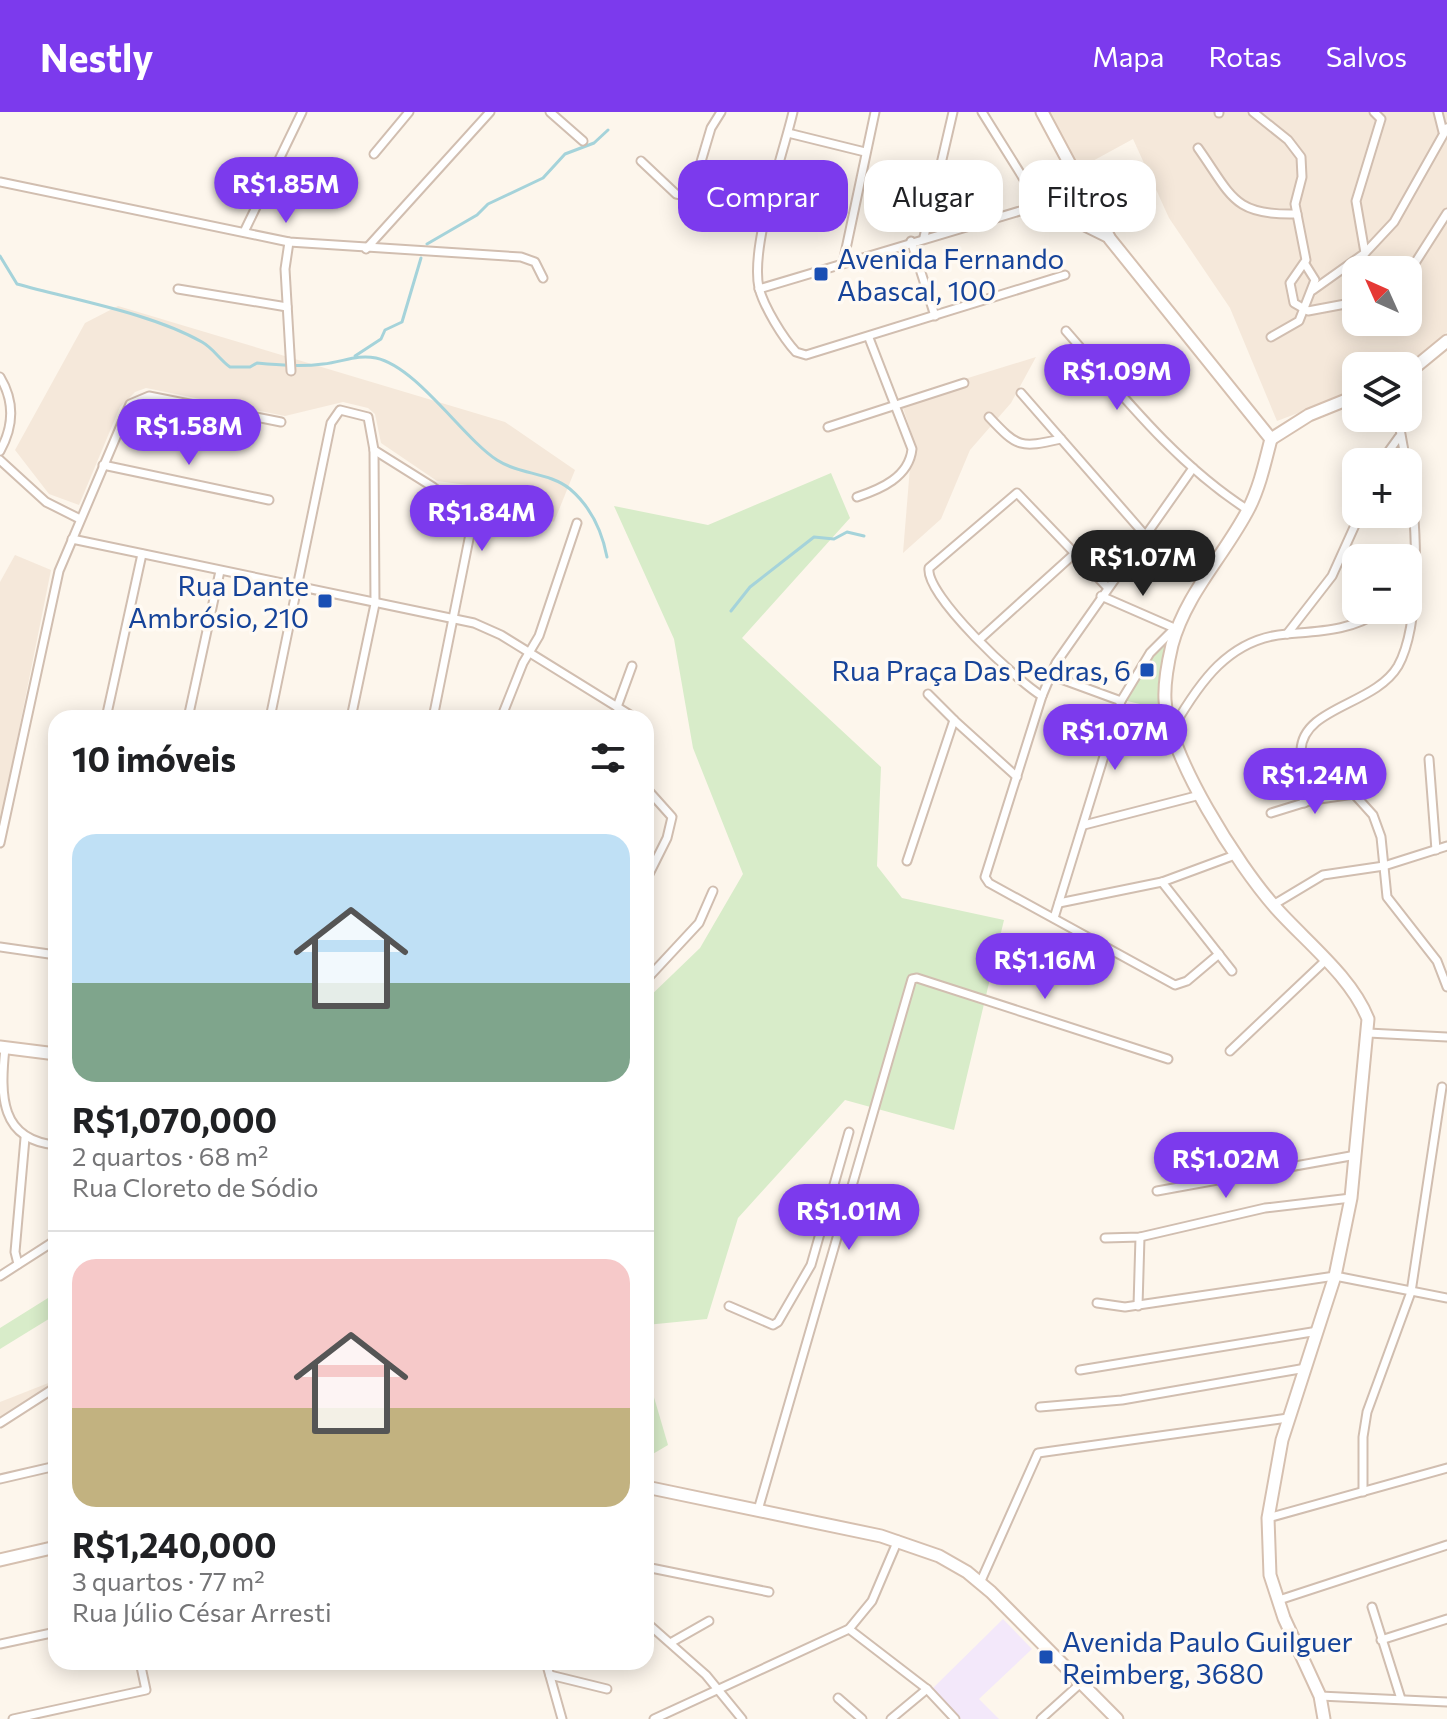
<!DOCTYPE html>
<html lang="pt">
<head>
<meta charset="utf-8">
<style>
  :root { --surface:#fff; --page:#f2f2f2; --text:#202124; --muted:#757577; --line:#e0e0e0; --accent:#7c3aed }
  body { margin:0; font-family:Commissioner,sans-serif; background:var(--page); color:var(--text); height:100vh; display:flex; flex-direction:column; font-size:30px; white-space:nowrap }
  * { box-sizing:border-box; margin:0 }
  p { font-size:26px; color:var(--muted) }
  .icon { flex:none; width:44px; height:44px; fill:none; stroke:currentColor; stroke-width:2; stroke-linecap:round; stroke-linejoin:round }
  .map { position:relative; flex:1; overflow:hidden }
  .drawer { position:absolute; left:48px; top:598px; width:606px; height:960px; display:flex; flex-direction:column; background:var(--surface); border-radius:24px; box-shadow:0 4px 20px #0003 }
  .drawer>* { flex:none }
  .top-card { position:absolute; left:678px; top:48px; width:648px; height:72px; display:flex; gap:16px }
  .needle { width:52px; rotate:315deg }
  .fabs { position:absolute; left:1342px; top:144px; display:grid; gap:16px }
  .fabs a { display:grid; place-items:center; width:80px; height:80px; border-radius:16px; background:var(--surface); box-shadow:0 4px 20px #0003; font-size:40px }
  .price { position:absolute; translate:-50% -68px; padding:0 18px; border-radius:28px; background:var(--accent); color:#fff; font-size:26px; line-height:52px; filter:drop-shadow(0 2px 4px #0008) }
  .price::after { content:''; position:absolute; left:50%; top:48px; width:24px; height:18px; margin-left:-12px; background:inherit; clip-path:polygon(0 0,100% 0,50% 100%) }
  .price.selected { background:#222; color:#fff }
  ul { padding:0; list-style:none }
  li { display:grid; align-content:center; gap:16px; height:424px; padding:0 24px }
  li+li { border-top:2px solid var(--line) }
  li span { display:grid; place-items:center; height:248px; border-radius:24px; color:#555 }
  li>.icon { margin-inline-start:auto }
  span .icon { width:144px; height:144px; fill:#fffc; stroke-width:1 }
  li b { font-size:34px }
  h2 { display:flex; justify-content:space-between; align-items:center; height:96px; padding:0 24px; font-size:34px }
  .tag { padding:0 28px; border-radius:24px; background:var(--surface); box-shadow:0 4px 20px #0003; font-size:28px; line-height:72px }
  .tag.selected { background:var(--accent); color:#fff }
  header { display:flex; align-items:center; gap:48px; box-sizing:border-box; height:112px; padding:0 40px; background:var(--accent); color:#fff }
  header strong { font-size:38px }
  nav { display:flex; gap:44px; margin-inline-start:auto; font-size:28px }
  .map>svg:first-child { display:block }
  .residential { fill:#f5e8da; fill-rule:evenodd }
  .education { fill:#f3e8fa }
  .green { fill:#d8ecc9 }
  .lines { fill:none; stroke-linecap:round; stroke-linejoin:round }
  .stream { stroke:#a5d3da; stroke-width:3 }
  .street-casing { stroke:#d1beb0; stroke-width:11 }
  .secondary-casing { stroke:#d6c0b0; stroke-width:15 }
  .street { stroke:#fff; stroke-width:7 }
  .secondary { stroke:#fff; stroke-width:11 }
  .transit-dot { fill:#1a4fb4; stroke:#fffaf3; stroke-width:3 }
  .labels { text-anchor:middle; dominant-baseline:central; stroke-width:7; stroke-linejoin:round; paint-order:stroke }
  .transit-label { font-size:28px; fill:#164399; stroke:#fffaf3; text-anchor:start }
</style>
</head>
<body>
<header>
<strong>Nestly</strong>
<nav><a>Mapa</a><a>Rotas</a><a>Salvos</a></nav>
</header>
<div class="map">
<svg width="1447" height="1607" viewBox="0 0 1447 1607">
  <rect width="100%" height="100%" fill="#fdf6ec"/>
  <g class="residential">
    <path d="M 1050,0 L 1447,0 L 1447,220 L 1408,254 L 1356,254 L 1356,279 L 1277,309 L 1230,196 L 1169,106 L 1133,27 L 1078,57 ZM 1356,158 L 1408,158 L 1408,210 L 1356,210 Z"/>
    <path d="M 118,194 L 505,310 L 575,358 L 554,410 L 483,375 L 437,369 L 381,331 L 375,302 L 368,296 L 343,290 L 285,304 L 146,276 L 135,280 L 120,295 L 79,393 L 49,382 L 15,338 L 85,211 Z"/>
    <path d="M 1036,245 L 1011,291 L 970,338 L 941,407 L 903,441 L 910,355 L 916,335 L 900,287 Z"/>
    <path d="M 15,443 L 51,458 L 0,712 L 0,470 Z"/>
    <path d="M 56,1268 L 56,1277 L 0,1312 L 0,1290 Z"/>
  </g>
  <path class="education" d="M 1003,1507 L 1032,1537 L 979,1587 L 999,1607 L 961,1607 L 932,1577 Z"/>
  <g class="green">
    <path d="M 831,361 L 850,406 L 742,526 L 881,655 L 877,754 L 902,786 L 1004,808 L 954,1018 L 845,988 L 738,1106 L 707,1207 L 646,1213 L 646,888 L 700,836 L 743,762 L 693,636 L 674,527 L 614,394 L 708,413 Z"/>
    <path d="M 1170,519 L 1161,597 L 1123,588 L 1137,562 Z"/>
    <path d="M 56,1181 L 56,1206 L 52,1205 L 0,1237 L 0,1216 Z"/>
    <path d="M 646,1258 L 668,1333 L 646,1346 Z"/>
  </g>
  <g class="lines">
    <g class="stream">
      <path d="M 427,132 L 477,103 L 488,92 L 543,66 L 565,42 L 594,31 L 608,18"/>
      <path d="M 0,144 L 17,172 C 74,188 151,201 202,230 C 213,236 220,248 230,255 L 250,255 L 257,251 C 279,253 301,255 323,252 C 343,250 357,242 376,246 C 417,255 462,325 497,348 C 520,363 549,360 570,377 C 591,395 602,419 607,445"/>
      <path d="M 355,244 L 381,227 L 385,218 L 402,210 L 421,146"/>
      <path d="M 731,499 L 750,475 L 814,425 L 834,427 L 847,420 L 864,424"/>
    </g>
    <defs>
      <g id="street">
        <path d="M 550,0 L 583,29"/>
        <path d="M 793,0 C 783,43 750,134 759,176 C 764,195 783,226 796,240 L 806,243 L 1065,163"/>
        <path d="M 982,0 L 1040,93"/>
        <path d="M 1253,0 L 1288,28 L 1301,45 L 1302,65 L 1295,92 L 1306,148 L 1290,171 L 1294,191 L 1308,199 L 1356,190"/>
        <path d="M 1438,0 L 1443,20"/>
        <path d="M 1219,1 L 1219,0"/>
        <path d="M 788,21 L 865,40"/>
        <path d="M 1198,36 C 1232,84 1233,104 1297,102"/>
        <path d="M 374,42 L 409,0"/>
        <path d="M 641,49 L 676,82 L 686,84 L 692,80 L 711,16 L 721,0"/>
        <path d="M 0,70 L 289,130 L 521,145 L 535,150 L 543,166"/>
        <path d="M 244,120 L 302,0"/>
        <path d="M 924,125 L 953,0"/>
        <path d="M 911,129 L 935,204"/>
        <path d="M 289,130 L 285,157 L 291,259"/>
        <path d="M 366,137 L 490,0"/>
        <path d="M 1365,141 L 1356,89 L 1381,7 L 1374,0"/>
        <path d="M 843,151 L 875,0"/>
        <path d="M 1408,162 L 1447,101"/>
        <path d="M 178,177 L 287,195"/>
        <path d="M 759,177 L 1040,93 L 1109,127"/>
        <path d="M 1313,178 L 1365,141 L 1394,110 L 1447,16"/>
        <path d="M 1066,219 C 1122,283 1176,352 1248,398"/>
        <path d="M 1271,225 L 1299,209 L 1315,168 L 1305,152"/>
        <path d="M 0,265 C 15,290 14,314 0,339"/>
        <path d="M 1021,281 L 1145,423"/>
        <path d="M 989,305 C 1018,336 1020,336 1061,327"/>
        <path d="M 1398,306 L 1406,350"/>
        <path d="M 828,315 L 964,271"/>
        <path d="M 374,338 L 433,375 L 473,407 L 433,606"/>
        <path d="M 0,348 L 46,390 L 80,407"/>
        <path d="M 1381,350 L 1399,325"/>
        <path d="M 103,353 L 269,388"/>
        <path d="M 1193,356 L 1056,551 L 1042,584 L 985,765 L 989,771 L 1175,873 L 1187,869 L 1219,842"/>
        <path d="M 1408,360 C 1417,408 1422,511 1398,554 C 1375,593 1303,595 1301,638 L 1354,682 L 1373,703 L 1381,725 L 1387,785 L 1437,849 L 1447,875"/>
        <path d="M 857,385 C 881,377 909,365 912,337 L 869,226"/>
        <path d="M 72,427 L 474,511 L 501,523 L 635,606"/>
        <path d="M 1101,484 L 1172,515"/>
        <path d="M 1287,522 L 1332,464 L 1360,402"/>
        <path d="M 980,527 L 1074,442"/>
        <path d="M 1050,563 L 1121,589"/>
        <path d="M 928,582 L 954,608"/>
        <path d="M 1042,584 C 1017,569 925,483 929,456 L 1017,381 L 1107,475"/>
        <path d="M 617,595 L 632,554"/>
        <path d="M 106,606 L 142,442"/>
        <path d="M 188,606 L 220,459"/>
        <path d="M 270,606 L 331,311 L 340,298 L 368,305 L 374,338 L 375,492 L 351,606"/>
        <path d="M 501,606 L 523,551 L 539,524 L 577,411"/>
        <path d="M 1173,616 C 1199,571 1229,526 1287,522 C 1322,519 1351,519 1382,498"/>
        <path d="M 1301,638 L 1298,662 L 1304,691"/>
        <path d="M 1429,647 L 1436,738"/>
        <path d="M 646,676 L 672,705 L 667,726 L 646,768"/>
        <path d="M 1271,701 L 1313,688 L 1354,682"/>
        <path d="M 1084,713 L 1200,683"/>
        <path d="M 0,731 L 59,459 L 130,292 L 149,284 L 281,310"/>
        <path d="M 907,749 L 954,608 L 1017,665"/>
        <path d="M 1162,770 L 1232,859"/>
        <path d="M 1059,791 L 1162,770 L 1235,743"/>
        <path d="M 1273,793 L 1323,763 L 1384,754 L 1447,734"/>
        <path d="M 1054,806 L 1121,589 L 1150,541 L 1180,511"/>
        <path d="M 0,835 L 56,843"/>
        <path d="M 646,868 L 699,811 L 713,779"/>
        <path d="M 1368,921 L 1447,925"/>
        <path d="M 5,936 C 0,984 0,1028 56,1033"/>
        <path d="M 1230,939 L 1325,849"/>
        <path d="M 1157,1079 L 1356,1043"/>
        <path d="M 1105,1126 L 1140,1125 L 1265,1096 L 1351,1086"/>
        <path d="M 18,1152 L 15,1140 L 25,1026"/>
        <path d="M 0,1164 L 56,1128"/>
        <path d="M 1097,1191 L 1125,1195 L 1335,1164 L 1447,1186"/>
        <path d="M 729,1194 L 773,1213 L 778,1210 L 811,1153 L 849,1020"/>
        <path d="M 1138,1194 L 1140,1125"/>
        <path d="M 1080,1258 L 1318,1219"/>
        <path d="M 1040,1295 L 1122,1288 L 1306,1256"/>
        <path d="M 0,1311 L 56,1275"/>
        <path d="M 0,1367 L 56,1354"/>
        <path d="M 1363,1380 L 1363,1325 L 1367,1300 L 1411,1180 L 1442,975"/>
        <path d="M 758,1398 L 912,867 L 917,866 L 1168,947"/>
        <path d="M 1268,1406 L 1447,1356"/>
        <path d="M 646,1455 L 769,1480"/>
        <path d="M 646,1471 L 649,1456"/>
        <path d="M 980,1471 L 1038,1341 L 1288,1306"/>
        <path d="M 1279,1488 L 1447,1433"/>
        <path d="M 1372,1495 L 1401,1587"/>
        <path d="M 646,1510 L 706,1563 L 742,1607"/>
        <path d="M 849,1517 L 927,1577 L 955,1607"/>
        <path d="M 1381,1528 L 1447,1507"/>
        <path d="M 672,1530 L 709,1509"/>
        <path d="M 0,1532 L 56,1520"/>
        <path d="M 546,1550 L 562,1607"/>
        <path d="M 550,1563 L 607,1577"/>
        <path d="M 1320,1584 L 1447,1590"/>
        <path d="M 838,1586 L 862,1607"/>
        <path d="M 13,1607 L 146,1578 L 140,1550"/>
        <path d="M 654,1607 L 849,1517 L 872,1489 L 898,1428"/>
        <path d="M 891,1607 L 927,1577"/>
        <path d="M 1041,1607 L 1082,1570"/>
      </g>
      <g id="secondary">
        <path d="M 1042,0 L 1110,127 L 1271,327 C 1265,350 1260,374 1249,396 C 1225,443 1186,481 1172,533 C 1168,550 1164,570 1165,588 C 1169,645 1237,752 1275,795 C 1305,829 1351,864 1368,907 L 1351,1086 L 1335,1164 L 1282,1328 L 1268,1406 L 1270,1463 L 1284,1506 L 1320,1584 L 1324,1607"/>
        <path d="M 1408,261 L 1447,229"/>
        <path d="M 1271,327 L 1309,303 L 1356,284"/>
        <path d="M 0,935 L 56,942"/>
        <path d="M 646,1375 L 881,1424 L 939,1444 L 967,1460 L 991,1480 L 1117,1607"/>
        <path d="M 0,1448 L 56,1435"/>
      </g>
    </defs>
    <use href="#street" class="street-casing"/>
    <use href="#secondary" class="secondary-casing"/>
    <use href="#street" class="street"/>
    <use href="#secondary" class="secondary"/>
  </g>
  <g class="transit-dot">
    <rect x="813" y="154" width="16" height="16" rx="4"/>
    <rect x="317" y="481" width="16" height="16" rx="4"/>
    <rect x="1139" y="550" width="16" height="16" rx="4"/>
    <rect x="1038" y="1537" width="16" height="16" rx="4"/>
  </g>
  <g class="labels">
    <g class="transit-label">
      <text x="837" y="146">Avenida Fernando<tspan x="837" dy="32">Abascal, 100</tspan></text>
      <text x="309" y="473" text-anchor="end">Rua Dante<tspan x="309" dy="32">Ambrósio, 210</tspan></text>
      <text x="1131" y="558" text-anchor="end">Rua Praça Das Pedras, 6</text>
      <text x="1062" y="1529">Avenida Paulo Guilguer<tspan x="1062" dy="32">Reimberg, 3680</tspan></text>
    </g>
  </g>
</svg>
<div class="fabs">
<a><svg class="needle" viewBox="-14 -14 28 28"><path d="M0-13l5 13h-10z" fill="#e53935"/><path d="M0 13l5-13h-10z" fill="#757577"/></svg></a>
<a><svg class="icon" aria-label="layers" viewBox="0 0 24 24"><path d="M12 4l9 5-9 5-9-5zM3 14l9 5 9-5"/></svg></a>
<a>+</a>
<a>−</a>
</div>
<b class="price" style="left:286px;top:113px">R$1.85M</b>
<b class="price" style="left:1117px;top:300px">R$1.09M</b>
<b class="price" style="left:189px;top:355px">R$1.58M</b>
<b class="price" style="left:482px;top:441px">R$1.84M</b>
<b class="price selected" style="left:1143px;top:486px">R$1.07M</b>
<b class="price" style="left:1115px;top:660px">R$1.07M</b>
<b class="price" style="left:1315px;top:704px">R$1.24M</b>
<b class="price" style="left:1045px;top:889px">R$1.16M</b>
<b class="price" style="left:1226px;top:1088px">R$1.02M</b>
<b class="price" style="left:849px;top:1140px">R$1.01M</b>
<div class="top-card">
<a class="tag selected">Comprar</a>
<a class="tag">Alugar</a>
<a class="tag">Filtros</a>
</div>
<section class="drawer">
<h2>10 imóveis<svg class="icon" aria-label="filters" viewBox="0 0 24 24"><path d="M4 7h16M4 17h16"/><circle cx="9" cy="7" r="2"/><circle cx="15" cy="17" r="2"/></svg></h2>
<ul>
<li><span style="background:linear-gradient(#bfe0f5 60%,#7fa58c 0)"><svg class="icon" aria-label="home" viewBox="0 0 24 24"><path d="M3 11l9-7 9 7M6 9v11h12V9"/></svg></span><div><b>R$1,070,000</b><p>2 quartos · 68 m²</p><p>Rua Cloreto de Sódio</p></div></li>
<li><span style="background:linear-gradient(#f6c9c9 60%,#c2b280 0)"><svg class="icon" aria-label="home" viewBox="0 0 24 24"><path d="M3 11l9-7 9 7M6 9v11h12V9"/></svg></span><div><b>R$1,240,000</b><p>3 quartos · 77 m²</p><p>Rua Júlio César Arresti</p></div></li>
</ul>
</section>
</div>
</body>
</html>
